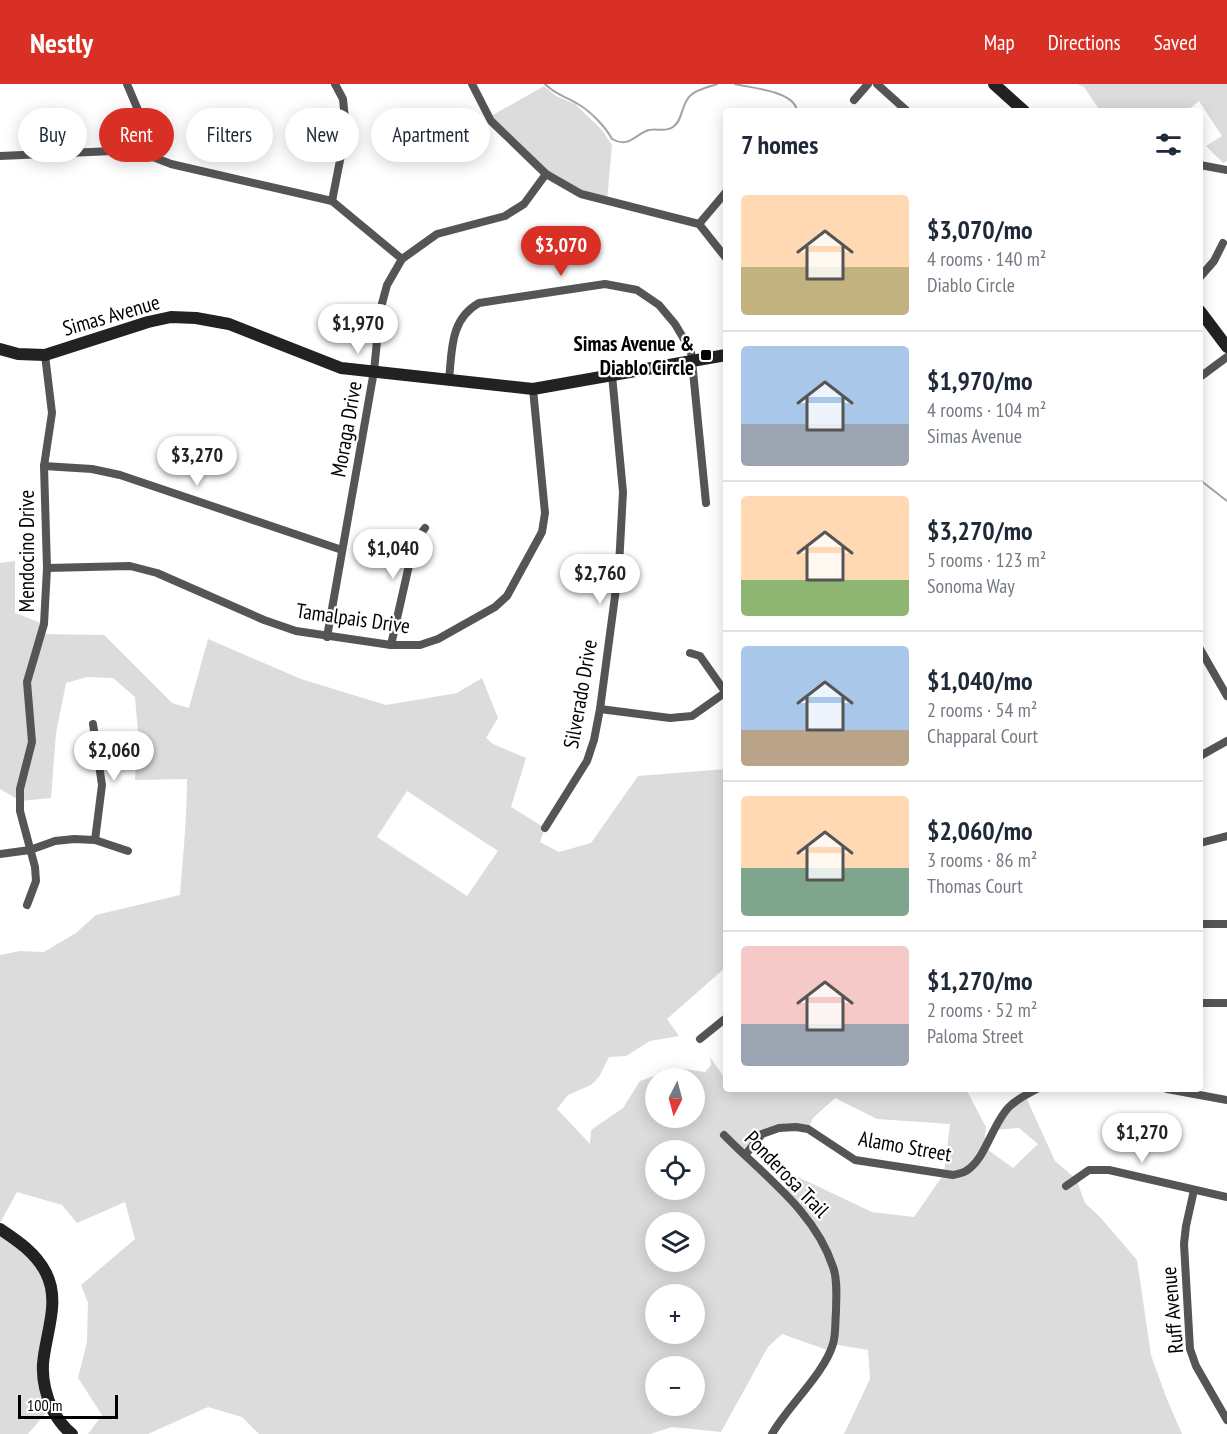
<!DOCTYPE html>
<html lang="en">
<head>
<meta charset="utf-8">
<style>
  :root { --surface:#fff; --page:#f2f2f3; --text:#1f2937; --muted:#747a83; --line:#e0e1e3; --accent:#d93025 }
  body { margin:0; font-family:"PT Sans Narrow",sans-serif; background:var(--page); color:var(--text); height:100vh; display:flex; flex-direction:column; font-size:22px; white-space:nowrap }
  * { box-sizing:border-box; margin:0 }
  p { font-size:20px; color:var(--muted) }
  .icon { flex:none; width:33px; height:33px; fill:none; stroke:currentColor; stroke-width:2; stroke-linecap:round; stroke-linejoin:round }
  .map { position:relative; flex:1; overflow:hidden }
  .details { position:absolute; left:723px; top:24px; width:480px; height:984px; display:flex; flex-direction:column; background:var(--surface); border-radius:6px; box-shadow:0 3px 15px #0003 }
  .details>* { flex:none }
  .guide { position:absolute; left:18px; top:24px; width:570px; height:54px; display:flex; gap:12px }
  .needle { width:39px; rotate:186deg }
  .buttons { position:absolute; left:645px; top:984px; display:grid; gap:12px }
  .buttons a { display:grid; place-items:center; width:60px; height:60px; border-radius:50%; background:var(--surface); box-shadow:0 3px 15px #0003; font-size:30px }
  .scale { position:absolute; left:18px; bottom:15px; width:100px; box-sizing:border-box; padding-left:6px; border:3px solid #000; border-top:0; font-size:16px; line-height:21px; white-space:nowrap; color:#000; -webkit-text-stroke:4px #fff; paint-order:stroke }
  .price { position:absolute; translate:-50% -51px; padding:0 14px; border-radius:21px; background:#fff; color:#222; font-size:20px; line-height:39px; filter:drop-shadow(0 2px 3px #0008) }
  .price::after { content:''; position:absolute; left:50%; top:36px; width:18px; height:14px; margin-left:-9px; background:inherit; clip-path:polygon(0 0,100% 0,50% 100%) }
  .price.on { background:var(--accent); color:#fff }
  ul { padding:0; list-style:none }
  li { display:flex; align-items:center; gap:18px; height:150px; padding:0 18px }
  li+li { border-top:2px solid var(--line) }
  li span { display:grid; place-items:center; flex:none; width:168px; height:120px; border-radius:6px; color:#555 }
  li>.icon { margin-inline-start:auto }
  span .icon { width:72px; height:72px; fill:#fffc; stroke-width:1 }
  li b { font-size:26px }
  h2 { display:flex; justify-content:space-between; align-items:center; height:72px; padding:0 18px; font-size:26px }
  .pill { padding:0 21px; border-radius:27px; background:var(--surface); box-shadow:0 3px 15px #0003; font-size:21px; line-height:54px }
  .pill.on { background:var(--accent); color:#fff }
  header { display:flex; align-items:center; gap:36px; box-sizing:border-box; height:84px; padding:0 30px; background:var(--accent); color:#fff }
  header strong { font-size:28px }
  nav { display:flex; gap:33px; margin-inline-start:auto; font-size:21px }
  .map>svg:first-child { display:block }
  .green { fill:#dcdcdc; fill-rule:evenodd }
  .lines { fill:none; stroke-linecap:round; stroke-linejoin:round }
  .stream { stroke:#a3a3a3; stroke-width:2 }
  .street { stroke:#555; stroke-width:8 }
  .secondary { stroke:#222; stroke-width:12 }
  .poi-dot { fill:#000; stroke:#fff; stroke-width:2 }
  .labels { text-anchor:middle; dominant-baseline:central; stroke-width:4.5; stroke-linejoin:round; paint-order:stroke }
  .street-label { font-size:21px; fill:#000; stroke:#fff }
  .poi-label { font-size:21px; font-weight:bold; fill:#000; stroke:#fff; text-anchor:end }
</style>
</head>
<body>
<header>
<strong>Nestly</strong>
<nav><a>Map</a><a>Directions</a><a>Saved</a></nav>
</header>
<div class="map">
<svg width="1227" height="1350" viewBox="0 0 1227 1350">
  <rect width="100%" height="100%" fill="#fff"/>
  <g class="green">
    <path d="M 1077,0 L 1227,0 L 1227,77 L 1223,79 L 1206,62 L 1222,52 L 1199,17 L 1187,27 L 1100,27 L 1084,3 Z"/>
    <path d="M 544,2 L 556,12 L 575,20 L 602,46 L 612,61 L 607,117 L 584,109 L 548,90 L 491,32 Z"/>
    <path d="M 15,477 L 15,529 L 44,540 L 42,550 L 104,551 L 172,619 L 189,624 L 208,555 L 301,595 L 386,621 L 457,609 L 482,594 L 498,634 L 486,654 L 493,660 L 526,674 L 511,723 L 545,744 L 540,758 L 559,768 L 591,759 L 638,692 L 726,685 L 726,883 L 667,935 L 679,952 L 650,957 L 626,972 L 609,973 L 599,993 L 591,1001 L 568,1011 L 557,1025 L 590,1060 L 591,1046 L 623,1024 L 640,997 L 677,984 L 705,988 L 711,981 L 710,973 L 724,993 L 726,992 L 726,1005 L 966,1005 L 986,1043 L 984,1063 L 1013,1084 L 1038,1060 L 1019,1044 L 995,1046 L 1008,1024 L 1025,1011 L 1055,1077 L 1076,1095 L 1085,1119 L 1100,1133 L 1137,1176 L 1151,1271 L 1166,1313 L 1182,1350 L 844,1350 L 870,1295 L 868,1266 L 833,1260 L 830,1267 L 782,1250 L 768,1263 L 721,1348 L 672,1343 L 650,1350 L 259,1350 L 242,1333 L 208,1323 L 148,1350 L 88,1350 L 102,1331 L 78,1294 L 87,1258 L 88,1219 L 81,1201 L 135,1155 L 125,1118 L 77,1139 L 62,1121 L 17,1108 L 0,1139 L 0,871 L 20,867 L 44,868 L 76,849 L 96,831 L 180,811 C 183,772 187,734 187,695 L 135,696 L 138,649 L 135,613 L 113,594 L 87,593 L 66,599 L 56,649 L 51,714 L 20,717 L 0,705 L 0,479 ZM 407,707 L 498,767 L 467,812 L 377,753 ZM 656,994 L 694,994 L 694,1034 L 656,1034 ZM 835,1014 L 877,1035 L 950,1040 L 944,1090 L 914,1133 L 872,1128 L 798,1093 L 783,1108 L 746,1069 L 762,1050 L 796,1043 L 808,1045 L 813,1034 ZM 656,1066 L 694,1066 L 694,1106 L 656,1106 ZM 656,1138 L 694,1138 L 694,1178 L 656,1178 ZM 656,1210 L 694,1210 L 694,1250 L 656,1250 ZM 656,1282 L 694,1282 L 694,1322 L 656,1322 Z"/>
    <path d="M 0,1145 L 36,1173 L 52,1211 L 43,1280 L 51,1323 L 28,1350 L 0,1350 Z"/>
  </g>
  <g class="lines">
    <g class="stream">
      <path d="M 545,0 C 556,11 565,12 578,20 C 590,27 605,42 612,55 C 628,64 634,52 646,47 C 654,43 665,49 673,43 C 683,37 681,19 691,11 C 698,5 709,3 717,0"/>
      <path d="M 735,0 C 751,4 795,7 797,27"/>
      <path d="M 1200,396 L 1227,417"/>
    </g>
    <g class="street">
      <path d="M 127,0 L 138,26 L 135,66"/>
      <path d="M 472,0 L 491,37 L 546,90 L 581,110 L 699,140 L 726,174"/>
      <path d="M 877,0 L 907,27"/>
      <path d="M 854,16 L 868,0"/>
      <path d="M 0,72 L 135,66 L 171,80 L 332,117 L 402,175"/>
      <path d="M 1200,81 L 1227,86"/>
      <path d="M 332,117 L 346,46 L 343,15 L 335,0"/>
      <path d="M 699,140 L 726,108"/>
      <path d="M 1200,193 L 1214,177 L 1223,159"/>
      <path d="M 1200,293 L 1227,273"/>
      <path d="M 449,296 C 452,266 450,235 479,219 L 605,200 L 637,206 L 659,221 L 675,240 L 691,267 L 706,419"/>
      <path d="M 44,382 L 92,385 L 120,391 L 342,466"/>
      <path d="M 47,484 L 130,482 L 157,489 L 264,536 L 296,547 L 391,561 L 420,561 L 438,555 L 495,523 L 507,512 L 542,448 L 545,429 L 533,305"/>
      <path d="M 327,553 L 374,287 L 380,227 L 387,201 L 402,175 L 437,150 L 505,132 L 524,120 L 546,90"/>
      <path d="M 391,561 L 414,459 L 425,444"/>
      <path d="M 1200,565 L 1227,612"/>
      <path d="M 690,569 L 700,572 L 726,609"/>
      <path d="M 600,625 L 670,634 L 692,632 L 726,608"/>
      <path d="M 93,640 L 102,701 L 95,756"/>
      <path d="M 1200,672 L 1227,657"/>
      <path d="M 545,744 L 587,677 L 594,656 L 600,625 L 619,482 L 623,408 L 612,291"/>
      <path d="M 1200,759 L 1227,752"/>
      <path d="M 0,770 L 30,766 L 55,757 L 74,755 L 95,756 L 128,767"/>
      <path d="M 27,821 L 36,797 L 35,783 L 20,727 L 20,705 L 32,658 L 27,598 L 44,540 L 47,484 L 44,382 L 52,329 L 45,271"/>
      <path d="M 1200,840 L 1227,840"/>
      <path d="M 1200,919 L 1227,919"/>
      <path d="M 700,955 L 726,934"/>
      <path d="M 1167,1005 L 1227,1016"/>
      <path d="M 724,1051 C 763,1091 815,1127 833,1183 C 838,1196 836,1214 836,1228 C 835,1238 836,1250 833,1260 C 824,1290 788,1322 772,1350"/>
      <path d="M 746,1070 L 762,1050 L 779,1044 L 796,1043 L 808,1045 L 855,1076 L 953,1091 C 957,1090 963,1089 966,1087 C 986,1075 992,1040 1009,1023 C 1017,1015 1027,1010 1037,1005"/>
      <path d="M 1066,1102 L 1089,1086 L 1109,1086 L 1227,1113"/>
      <path d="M 1194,1106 L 1186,1142 L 1184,1160 L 1190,1265 L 1196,1282 L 1227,1336"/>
    </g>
    <g class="secondary">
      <path d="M 994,0 L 1024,27"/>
      <path d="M 1200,227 L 1227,263"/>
      <path d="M 0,265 L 18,270 L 45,271 L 148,238 L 171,233 L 196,234 L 229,240 L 341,284 L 533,305 L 726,271"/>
      <path d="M 0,1145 C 18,1157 36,1169 46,1189 C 61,1218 45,1251 43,1280 C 42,1296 46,1311 52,1325 C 57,1334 64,1344 72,1350"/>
    </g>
  </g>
  <rect class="poi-dot" x="700" y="265" width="12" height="12" rx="3"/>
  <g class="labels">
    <g class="street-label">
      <text transform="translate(111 231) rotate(-16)">Simas Avenue</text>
      <text transform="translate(346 345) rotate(-80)">Moraga Drive</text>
      <text transform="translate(26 467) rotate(-90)">Mendocino Drive</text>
      <text transform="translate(353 534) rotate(8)">Tamalpais Drive</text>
      <text transform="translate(580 610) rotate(-80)">Silverado Drive</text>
      <text transform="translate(905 1062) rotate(10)">Alamo Street</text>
      <text transform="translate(787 1090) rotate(46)">Ponderosa Trail</text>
      <text transform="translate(1172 1226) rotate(-95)">Ruff Avenue</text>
    </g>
    <g class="poi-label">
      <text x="694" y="259">Simas Avenue &amp;<tspan x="694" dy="24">Diablo Circle</tspan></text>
    </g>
  </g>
</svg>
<div class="buttons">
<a><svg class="needle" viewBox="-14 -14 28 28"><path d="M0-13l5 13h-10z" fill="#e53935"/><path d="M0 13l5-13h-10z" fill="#747a83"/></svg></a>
<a><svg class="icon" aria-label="locate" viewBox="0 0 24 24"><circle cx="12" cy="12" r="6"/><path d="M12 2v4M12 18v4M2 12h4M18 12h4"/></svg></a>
<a><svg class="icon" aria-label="layers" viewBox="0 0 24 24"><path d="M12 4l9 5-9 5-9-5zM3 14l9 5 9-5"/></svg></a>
<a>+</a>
<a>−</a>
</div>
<div class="scale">100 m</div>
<b class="price on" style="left:561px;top:193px">$3,070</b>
<b class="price" style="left:358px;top:271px">$1,970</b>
<b class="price" style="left:197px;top:403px">$3,270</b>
<b class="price" style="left:393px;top:496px">$1,040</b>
<b class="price" style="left:600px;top:521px">$2,760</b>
<b class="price" style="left:114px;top:698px">$2,060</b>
<b class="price" style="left:1142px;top:1080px">$1,270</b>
<div class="guide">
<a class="pill">Buy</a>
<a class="pill on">Rent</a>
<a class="pill">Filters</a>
<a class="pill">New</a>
<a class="pill">Apartment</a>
</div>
<section class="details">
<h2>7 homes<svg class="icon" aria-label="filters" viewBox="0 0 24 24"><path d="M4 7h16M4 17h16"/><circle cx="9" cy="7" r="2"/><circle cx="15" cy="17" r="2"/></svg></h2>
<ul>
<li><span style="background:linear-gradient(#ffd9b3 60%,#c2b280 0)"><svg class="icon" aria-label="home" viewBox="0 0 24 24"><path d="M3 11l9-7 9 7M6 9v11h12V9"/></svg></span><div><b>$3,070/mo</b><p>4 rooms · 140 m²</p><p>Diablo Circle</p></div></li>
<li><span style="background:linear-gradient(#a9c7e8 65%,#9aa5b1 0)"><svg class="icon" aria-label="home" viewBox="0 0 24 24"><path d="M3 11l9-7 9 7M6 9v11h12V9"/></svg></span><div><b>$1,970/mo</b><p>4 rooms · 104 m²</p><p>Simas Avenue</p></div></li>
<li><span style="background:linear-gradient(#ffd9b3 70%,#8fb573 0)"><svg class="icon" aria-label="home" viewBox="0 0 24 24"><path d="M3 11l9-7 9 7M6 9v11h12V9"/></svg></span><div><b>$3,270/mo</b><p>5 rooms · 123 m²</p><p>Sonoma Way</p></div></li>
<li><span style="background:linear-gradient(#a9c7e8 70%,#b9a48a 0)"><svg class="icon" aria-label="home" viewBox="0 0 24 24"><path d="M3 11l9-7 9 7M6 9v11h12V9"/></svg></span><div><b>$1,040/mo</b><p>2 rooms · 54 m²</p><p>Chapparal Court</p></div></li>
<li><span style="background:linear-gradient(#ffd9b3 60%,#7fa58c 0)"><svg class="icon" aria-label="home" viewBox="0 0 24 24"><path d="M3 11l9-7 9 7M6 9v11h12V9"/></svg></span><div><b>$2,060/mo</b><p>3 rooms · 86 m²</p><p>Thomas Court</p></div></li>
<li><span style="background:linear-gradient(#f6c9c9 65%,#9aa5b1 0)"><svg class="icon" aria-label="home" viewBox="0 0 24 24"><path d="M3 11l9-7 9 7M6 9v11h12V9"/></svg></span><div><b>$1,270/mo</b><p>2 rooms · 52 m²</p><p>Paloma Street</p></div></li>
</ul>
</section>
</div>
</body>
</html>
